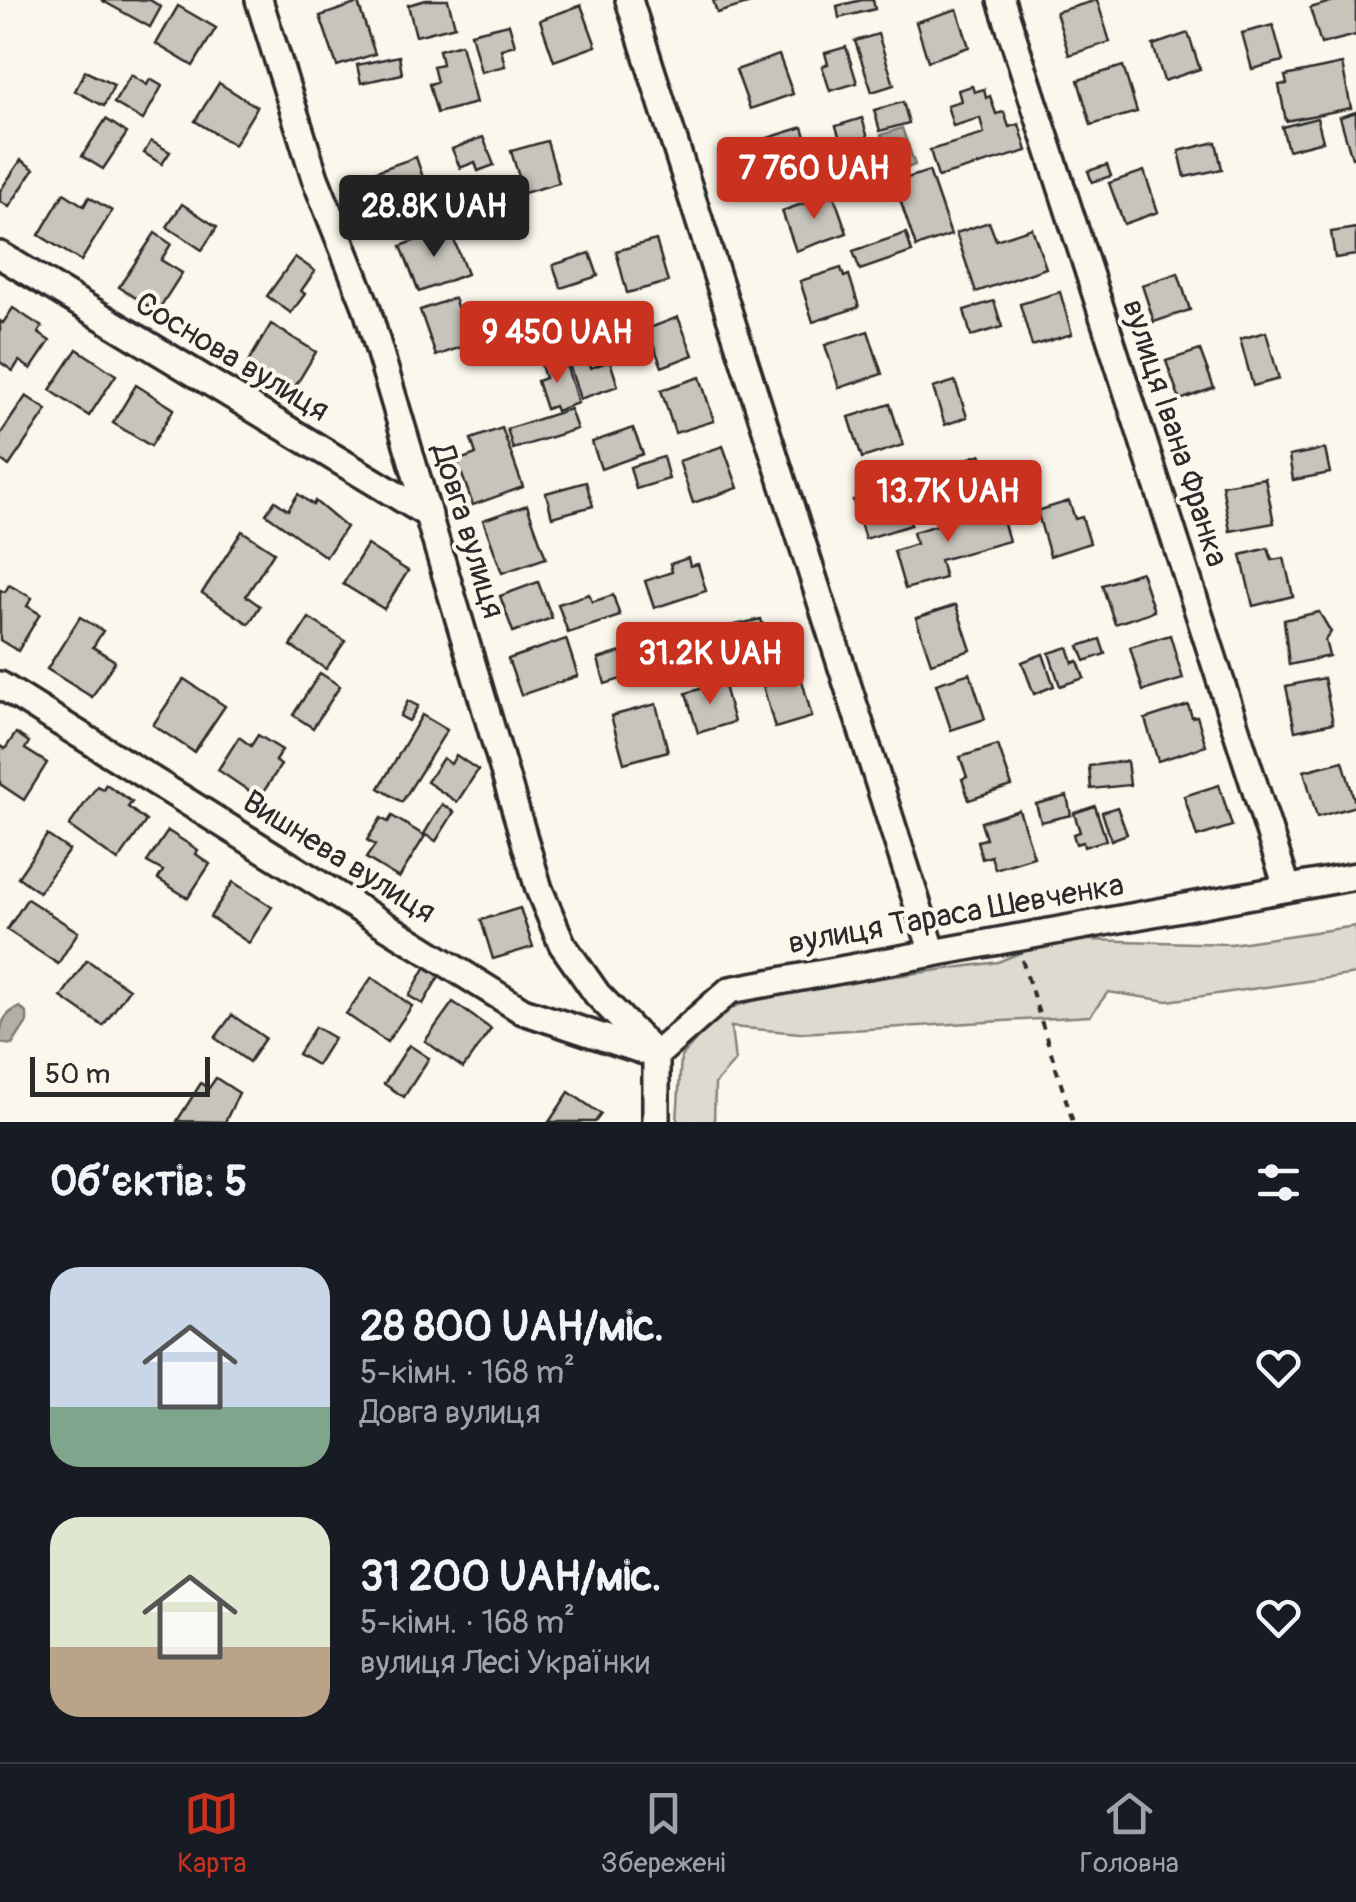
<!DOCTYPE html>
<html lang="uk">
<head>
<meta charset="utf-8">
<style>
  :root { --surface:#171b24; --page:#20242c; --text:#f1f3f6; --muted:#9ea1a6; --line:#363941; --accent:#c8321e }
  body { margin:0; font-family:Pangolin,sans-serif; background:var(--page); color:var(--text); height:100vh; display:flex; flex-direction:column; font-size:38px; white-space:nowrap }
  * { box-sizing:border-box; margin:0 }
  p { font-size:32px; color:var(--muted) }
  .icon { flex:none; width:55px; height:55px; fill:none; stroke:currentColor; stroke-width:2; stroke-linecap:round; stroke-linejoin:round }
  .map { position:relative; height:1122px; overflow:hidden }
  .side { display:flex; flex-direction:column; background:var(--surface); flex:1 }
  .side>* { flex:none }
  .scale { position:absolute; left:30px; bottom:25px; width:180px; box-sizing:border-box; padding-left:10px; border:5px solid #2b2b2b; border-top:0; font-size:28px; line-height:35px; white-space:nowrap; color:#2b2b2b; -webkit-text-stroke:8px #fbf7ec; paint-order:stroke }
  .price { position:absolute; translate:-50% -85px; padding:0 22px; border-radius:10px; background:var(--accent); color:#fff; font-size:32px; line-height:65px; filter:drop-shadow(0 2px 5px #0008) }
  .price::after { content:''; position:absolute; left:50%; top:60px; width:30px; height:22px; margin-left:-15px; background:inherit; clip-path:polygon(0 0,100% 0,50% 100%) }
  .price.current { background:#222; color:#fff }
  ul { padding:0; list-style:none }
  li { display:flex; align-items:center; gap:30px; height:250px; padding:0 50px }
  li span { display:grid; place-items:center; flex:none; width:280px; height:200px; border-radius:30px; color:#555 }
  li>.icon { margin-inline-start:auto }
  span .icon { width:120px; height:120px; fill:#fffc; stroke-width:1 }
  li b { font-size:42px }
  h2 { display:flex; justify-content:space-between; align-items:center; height:120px; padding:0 50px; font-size:42px }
  .tab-bar { display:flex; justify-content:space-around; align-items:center; height:140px; border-top:2px solid var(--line); background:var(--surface); font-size:28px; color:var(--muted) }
  .tab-bar a { display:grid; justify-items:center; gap:5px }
  .tab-bar .current { color:var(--accent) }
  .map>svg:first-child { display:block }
  .green { fill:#dddad0; stroke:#84827e; stroke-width:2.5 }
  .water { fill:#b1afa7; stroke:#7b7a75; stroke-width:2.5 }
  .building { fill:#c7c4bc; stroke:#2b2b2b; stroke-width:2.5 }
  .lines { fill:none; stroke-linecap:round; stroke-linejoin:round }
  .street-casing { stroke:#2b2b2b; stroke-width:32 }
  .path { stroke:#2b2b2b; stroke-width:4; stroke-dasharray:8 8; stroke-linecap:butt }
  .street { stroke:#fbf7ec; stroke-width:25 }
  .labels { text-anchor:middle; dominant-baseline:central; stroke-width:8; stroke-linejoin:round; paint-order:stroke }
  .street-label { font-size:32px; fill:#2b2b2b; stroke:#fbf7ec }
</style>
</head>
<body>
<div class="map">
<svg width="1356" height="1122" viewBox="0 0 1356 1122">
  <rect width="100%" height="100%" fill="#fbf7ec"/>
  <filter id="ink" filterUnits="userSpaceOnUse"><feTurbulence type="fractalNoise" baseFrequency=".01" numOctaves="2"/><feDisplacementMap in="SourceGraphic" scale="20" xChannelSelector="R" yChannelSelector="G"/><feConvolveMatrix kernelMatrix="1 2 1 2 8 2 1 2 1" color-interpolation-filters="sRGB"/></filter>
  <g filter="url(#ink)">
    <path class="green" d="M 1356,926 L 1356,974 L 1168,1001 L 1108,992 L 1090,1016 L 800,1033 L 731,1027 L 735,1061 L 715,1084 L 714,1122 L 677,1122 L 681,1057 L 723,1010 L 785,991 L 998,962 L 1053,939 L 1231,944 Z"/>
    <g class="water">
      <path d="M 902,128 L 915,165 L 894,173 L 881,135 Z"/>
      <path d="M 20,1007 L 27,1014 L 27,1022 L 12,1045 L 0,1043 C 0,1024 3,1014 20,1007 Z"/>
    </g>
    <g class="building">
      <path d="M 101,0 L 150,0 L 161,7 L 150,27 Z"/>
      <path d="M 426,0 L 448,0 L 455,26 L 416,36 L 408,5 Z"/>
      <path d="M 713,0 L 757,0 L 758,1 L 717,13 Z"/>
      <path d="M 862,0 L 873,0 L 875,9 L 839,18 L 837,6 Z"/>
      <path d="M 1097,0 L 1110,42 L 1069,55 L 1056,12 Z"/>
      <path d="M 1337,0 L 1356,0 L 1356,35 L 1321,44 L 1310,8 Z"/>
      <path d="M 358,3 L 375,54 L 337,66 L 320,16 Z"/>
      <path d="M 581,5 L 596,46 L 554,61 L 540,20 Z"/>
      <path d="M 178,6 L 216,28 L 193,66 L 156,44 Z"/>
      <path d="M 957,9 L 969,47 L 928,61 L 916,22 Z"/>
      <path d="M 509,24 L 515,45 L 501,49 L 505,66 L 481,72 L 471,33 Z"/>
      <path d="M 1273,25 L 1283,61 L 1252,69 L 1242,33 Z"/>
      <path d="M 1188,33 L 1200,69 L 1164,81 L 1153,45 Z"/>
      <path d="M 878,34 L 894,85 L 872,92 L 855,41 Z"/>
      <path d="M 461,44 L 476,103 L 437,113 L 429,84 L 437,82 L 433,66 L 442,64 L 439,50 Z"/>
      <path d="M 846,47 L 857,83 L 830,91 L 822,66 L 828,64 L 825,53 Z"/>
      <path d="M 779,55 L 793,94 L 750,109 L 736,70 Z"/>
      <path d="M 399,56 L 402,74 L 361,83 L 357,65 Z"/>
      <path d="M 1342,64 L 1351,108 L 1286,121 L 1279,85 L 1287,84 L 1285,76 Z"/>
      <path d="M 1123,66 L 1137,112 L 1091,125 L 1078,80 Z"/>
      <path d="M 85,71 L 114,85 L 104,106 L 75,91 Z"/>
      <path d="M 131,75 L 147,85 L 150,79 L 162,86 L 143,120 L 114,103 Z"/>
      <path d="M 219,83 L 257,107 L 234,145 L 195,121 Z"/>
      <path d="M 972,86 L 974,92 L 984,89 L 986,98 L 990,96 L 996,114 L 1004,112 L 1009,127 L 1019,124 L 1027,151 L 938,177 L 930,150 L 984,134 L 980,118 L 953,126 L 947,105 L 961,101 L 958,90 Z"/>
      <path d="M 903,102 L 909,123 L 880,131 L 874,110 Z"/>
      <path d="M 1356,112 L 1356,157 L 1352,158 L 1340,117 Z"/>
      <path d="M 862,118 L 877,168 L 851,175 L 849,165 L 843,167 L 837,151 L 843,149 L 836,126 Z"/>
      <path d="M 1317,118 L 1323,141 L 1288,150 L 1282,127 Z"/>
      <path d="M 106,119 L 127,133 L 103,169 L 82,156 Z"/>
      <path d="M 803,127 L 817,172 L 767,187 L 758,161 L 764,159 L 758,141 Z"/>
      <path d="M 483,137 L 494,165 L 478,171 L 475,162 L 460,168 L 452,149 Z"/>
      <path d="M 151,141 L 170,152 L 162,164 L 144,153 Z"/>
      <path d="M 547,141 L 559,183 L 524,193 L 511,151 Z"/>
      <path d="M 1216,142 L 1222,169 L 1185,177 L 1179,151 Z"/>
      <path d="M 416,157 L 433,207 L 388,222 L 371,173 Z"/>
      <path d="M 21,160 L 34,169 L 9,207 L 0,201 L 0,191 Z"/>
      <path d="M 1107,165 L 1111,176 L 1092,182 L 1088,171 Z"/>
      <path d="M 929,171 L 951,235 L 916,247 L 894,182 Z"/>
      <path d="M 1144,171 L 1158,212 L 1124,224 L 1109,183 Z"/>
      <path d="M 64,193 L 84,206 L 89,197 L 112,211 L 81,261 L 39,235 Z"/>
      <path d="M 833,193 L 847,233 L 796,251 L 782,211 Z"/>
      <path d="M 182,204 L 217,227 L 202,250 L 167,227 Z"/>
      <path d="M 989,222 L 996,240 L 1032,228 L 1046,268 L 976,292 L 956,233 Z"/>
      <path d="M 449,227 L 467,274 L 419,292 L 401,246 Z"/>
      <path d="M 1356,228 L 1356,255 L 1335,258 L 1331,232 Z"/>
      <path d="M 155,233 L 171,244 L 161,260 L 182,273 L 157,312 L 119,287 Z"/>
      <path d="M 906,233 L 912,252 L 860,270 L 853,251 Z"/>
      <path d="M 656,240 L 668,282 L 627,293 L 616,251 Z"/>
      <path d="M 590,253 L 598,276 L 561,288 L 553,265 Z"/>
      <path d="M 295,257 L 315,271 L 301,291 L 305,294 L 291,313 L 267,296 Z"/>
      <path d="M 841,268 L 844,277 L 849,275 L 859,307 L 813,322 L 800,281 Z"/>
      <path d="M 1178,273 L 1190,310 L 1154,322 L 1142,285 Z"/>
      <path d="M 1060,292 L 1072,334 L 1032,346 L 1020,304 Z"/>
      <path d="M 454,298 L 470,344 L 436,356 L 420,310 Z"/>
      <path d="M 994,301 L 1002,327 L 971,336 L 964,310 Z"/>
      <path d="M 13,308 L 42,327 L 38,333 L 50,341 L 31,369 L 19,361 L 13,371 L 0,362 L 0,321 L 3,323 Z"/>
      <path d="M 678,317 L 693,355 L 662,367 L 647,329 Z"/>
      <path d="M 271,324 L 316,352 L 292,392 L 247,364 Z"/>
      <path d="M 578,330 L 591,368 L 610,361 L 618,386 L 580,399 L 560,336 Z"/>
      <path d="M 868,331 L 882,374 L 839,388 L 825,345 Z"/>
      <path d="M 1266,332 L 1279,379 L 1253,386 L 1240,339 Z"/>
      <path d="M 77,349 L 116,375 L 89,416 L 50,390 Z"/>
      <path d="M 1200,350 L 1214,388 L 1180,400 L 1166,361 Z"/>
      <path d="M 564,358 L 578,403 L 556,411 L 554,406 L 546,409 L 537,381 L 545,378 L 541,365 Z"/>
      <path d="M 700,377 L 714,421 L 675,433 L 661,390 Z"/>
      <path d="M 955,381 L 967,417 L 945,425 L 933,388 Z"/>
      <path d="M 136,385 L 174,409 L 151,446 L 113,423 Z"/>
      <path d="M 26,396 L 47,410 L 9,466 L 0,459 L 0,435 Z"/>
      <path d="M 890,404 L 903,445 L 862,458 L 849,417 Z"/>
      <path d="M 570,409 L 577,429 L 513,449 L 507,429 Z"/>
      <path d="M 502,428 L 523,487 L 473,505 L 457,461 L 476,454 L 471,439 Z"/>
      <path d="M 633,428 L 643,454 L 601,469 L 592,442 Z"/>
      <path d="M 723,446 L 738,488 L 693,503 L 679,461 Z"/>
      <path d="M 1325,449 L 1330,473 L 1293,480 L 1289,456 Z"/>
      <path d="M 981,454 L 993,491 L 971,499 L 958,462 Z"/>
      <path d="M 663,457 L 669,479 L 636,489 L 630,467 Z"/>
      <path d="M 894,468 L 911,525 L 865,539 L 853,500 L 872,494 L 867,476 Z"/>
      <path d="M 1265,478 L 1274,523 L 1230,531 L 1222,485 Z"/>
      <path d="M 586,482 L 593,506 L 552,517 L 546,493 Z"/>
      <path d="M 298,494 L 313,505 L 315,501 L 346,527 L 326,557 L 266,514 L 275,501 L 288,510 Z"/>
      <path d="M 1069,501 L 1075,519 L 1082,517 L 1090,543 L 1050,556 L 1037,511 Z"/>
      <path d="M 527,505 L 546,558 L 502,573 L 483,520 Z"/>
      <path d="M 999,507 L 1009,541 L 940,560 L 945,578 L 905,589 L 894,551 L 916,544 L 913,532 Z"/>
      <path d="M 242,531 L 274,552 L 246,596 L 260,606 L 249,624 L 202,593 Z"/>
      <path d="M 367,545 L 408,571 L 384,609 L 343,584 Z"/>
      <path d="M 1268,548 L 1272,560 L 1284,558 L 1293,596 L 1253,606 L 1241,555 Z"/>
      <path d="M 688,558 L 690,566 L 698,564 L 706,591 L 654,608 L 645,581 L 672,572 L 670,564 Z"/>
      <path d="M 1141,572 L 1154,611 L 1115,624 L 1102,585 Z"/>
      <path d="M 538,582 L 552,618 L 513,632 L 500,596 Z"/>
      <path d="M 9,585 L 32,598 L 27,606 L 40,614 L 18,651 L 0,640 L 0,590 L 5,592 Z"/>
      <path d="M 589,594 L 592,602 L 613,595 L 620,616 L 568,633 L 558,604 Z"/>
      <path d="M 956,605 L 971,650 L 931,663 L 916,618 Z"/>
      <path d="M 1319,612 L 1331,632 L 1325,640 L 1329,656 L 1289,665 L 1284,620 Z"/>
      <path d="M 80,617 L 103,631 L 93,647 L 115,661 L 92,697 L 47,669 Z"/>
      <path d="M 309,618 L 345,641 L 326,669 L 291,646 Z"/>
      <path d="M 761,619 L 766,636 L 736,644 L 731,626 Z"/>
      <path d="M 1170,635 L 1183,679 L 1143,691 L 1130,647 Z"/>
      <path d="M 566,639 L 578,676 L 521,695 L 508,659 Z"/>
      <path d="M 1100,639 L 1105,654 L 1085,661 L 1079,646 Z"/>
      <path d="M 1068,647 L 1073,663 L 1078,661 L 1084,678 L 1060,686 L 1049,653 Z"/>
      <path d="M 621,652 L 628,677 L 605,684 L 598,659 Z"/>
      <path d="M 1043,654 L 1054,686 L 1034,694 L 1022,662 Z"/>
      <path d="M 797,662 L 812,717 L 775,728 L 759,672 Z"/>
      <path d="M 320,673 L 340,686 L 313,728 L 293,715 Z"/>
      <path d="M 970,673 L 985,719 L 951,730 L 936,684 Z"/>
      <path d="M 1324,678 L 1333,723 L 1295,731 L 1286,686 Z"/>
      <path d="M 184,679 L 225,706 L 194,752 L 153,725 Z"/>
      <path d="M 723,682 L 734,722 L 698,733 L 686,693 Z"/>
      <path d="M 408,701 L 418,706 L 409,721 L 400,716 Z"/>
      <path d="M 656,704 L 668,751 L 624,763 L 611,716 Z"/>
      <path d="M 1188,705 L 1192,717 L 1197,716 L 1206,746 L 1158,761 L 1145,719 Z"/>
      <path d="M 422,715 L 447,730 L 402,802 L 379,788 Z"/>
      <path d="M 16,733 L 29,742 L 25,749 L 47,763 L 24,800 L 0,784 L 0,746 L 5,749 Z"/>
      <path d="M 258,735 L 282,750 L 275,761 L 281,765 L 262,794 L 258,791 L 255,795 L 218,770 L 239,737 L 251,746 Z"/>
      <path d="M 998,745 L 1012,786 L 969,800 L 962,779 L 967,777 L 960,757 Z"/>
      <path d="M 456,755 L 478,770 L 457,802 L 427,782 L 443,758 L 451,764 Z"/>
      <path d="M 1127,761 L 1130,785 L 1091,789 L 1089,766 Z"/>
      <path d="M 1343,761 L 1356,806 L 1317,817 L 1304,771 Z"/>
      <path d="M 106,784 L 132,802 L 128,807 L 146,821 L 118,861 L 69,826 L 97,786 L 103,789 Z"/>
      <path d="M 1219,785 L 1232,826 L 1197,837 L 1184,796 Z"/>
      <path d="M 1067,796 L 1071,815 L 1041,822 L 1036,804 Z"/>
      <path d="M 442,804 L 454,812 L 436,841 L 424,834 Z"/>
      <path d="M 1095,806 L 1106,840 L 1084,847 L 1083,842 L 1076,844 L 1073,834 L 1080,832 L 1074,813 Z"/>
      <path d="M 1117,807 L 1127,834 L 1111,840 L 1102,812 Z"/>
      <path d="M 1019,810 L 1034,857 L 995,869 L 991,856 L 982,859 L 977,841 L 986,839 L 981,822 Z"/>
      <path d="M 392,816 L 425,836 L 399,878 L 366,858 L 375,845 L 367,840 L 381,818 L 388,822 Z"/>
      <path d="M 168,831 L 198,850 L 196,854 L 210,864 L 188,898 L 158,879 L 163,871 L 147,862 Z"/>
      <path d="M 47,835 L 69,850 L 39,892 L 18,877 Z"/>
      <path d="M 233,882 L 272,907 L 249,943 L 210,917 Z"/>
      <path d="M 27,899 L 78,932 L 58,964 L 7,930 Z"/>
      <path d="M 520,908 L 533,947 L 493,959 L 481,920 Z"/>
      <path d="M 87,960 L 129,989 L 103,1026 L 61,997 Z"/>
      <path d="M 428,963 L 442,971 L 423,1004 L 409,996 Z"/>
      <path d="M 372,977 L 412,1006 L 387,1042 L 346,1014 Z"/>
      <path d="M 453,1002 L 491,1029 L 463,1068 L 425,1041 Z"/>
      <path d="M 232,1015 L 265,1038 L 249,1062 L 215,1038 Z"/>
      <path d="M 315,1027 L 334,1038 L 317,1065 L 298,1054 Z"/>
      <path d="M 409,1045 L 429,1058 L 404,1097 L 384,1084 Z"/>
      <path d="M 216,1078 L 239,1093 L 225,1122 L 177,1121 L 201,1083 L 209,1088 Z"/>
      <path d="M 569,1092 L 601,1114 L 595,1122 L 549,1122 Z"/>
    </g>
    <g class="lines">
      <defs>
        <g id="street">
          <path d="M 259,0 L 315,178 L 366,306 L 539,889 L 562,944 L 597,994 L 656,1055"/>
          <path d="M 629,0 L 933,953"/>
          <path d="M 1001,0 L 1287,887"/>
          <path d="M 0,255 L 429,515"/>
          <path d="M 0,685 L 523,1011 L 650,1053"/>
          <path d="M 656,1122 L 656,1055 L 730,990 L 1356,876"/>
        </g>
      </defs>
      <use href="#street" class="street-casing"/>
      <path class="path" d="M 1022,960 L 1073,1122"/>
      <use href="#street" class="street"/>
    </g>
  </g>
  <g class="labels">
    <g class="street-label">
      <text transform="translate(232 357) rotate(31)">Соснова вулиця</text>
      <text transform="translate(1175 433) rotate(72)">вулиця Івана Франка</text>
      <text transform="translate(468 531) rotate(73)">Довга вулиця</text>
      <text transform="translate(339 857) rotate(32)">Вишнева вулиця</text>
      <text transform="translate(956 914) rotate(-10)">вулиця Тараса Шевченка</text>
    </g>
  </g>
</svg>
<div class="scale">50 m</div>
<b class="price" style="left:814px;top:222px">7 760 UAH</b>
<b class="price current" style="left:434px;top:260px">28.8K UAH</b>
<b class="price" style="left:557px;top:386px">9 450 UAH</b>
<b class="price" style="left:948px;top:545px">13.7K UAH</b>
<b class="price" style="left:710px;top:707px">31.2K UAH</b>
</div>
<section class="side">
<h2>Об’єктів: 5<svg class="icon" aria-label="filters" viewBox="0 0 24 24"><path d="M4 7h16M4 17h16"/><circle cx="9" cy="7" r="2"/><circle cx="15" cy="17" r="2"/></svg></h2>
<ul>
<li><span style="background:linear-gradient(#c9d6e8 70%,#7fa58c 0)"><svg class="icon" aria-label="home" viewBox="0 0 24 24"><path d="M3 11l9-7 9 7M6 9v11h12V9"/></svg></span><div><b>28 800 UAH/міс.</b><p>5-кімн. · 168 m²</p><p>Довга вулиця</p></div><svg class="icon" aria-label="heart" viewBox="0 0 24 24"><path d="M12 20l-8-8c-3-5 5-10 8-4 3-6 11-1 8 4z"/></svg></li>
<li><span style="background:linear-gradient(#dfe7d0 65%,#b9a48a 0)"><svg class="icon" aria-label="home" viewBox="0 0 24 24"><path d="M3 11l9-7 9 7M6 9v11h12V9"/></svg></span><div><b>31 200 UAH/міс.</b><p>5-кімн. · 168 m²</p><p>вулиця Лесі Українки</p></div><svg class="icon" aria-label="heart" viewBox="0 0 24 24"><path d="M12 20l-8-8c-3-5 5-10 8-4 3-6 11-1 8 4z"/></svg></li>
</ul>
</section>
<nav class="tab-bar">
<a class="current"><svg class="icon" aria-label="map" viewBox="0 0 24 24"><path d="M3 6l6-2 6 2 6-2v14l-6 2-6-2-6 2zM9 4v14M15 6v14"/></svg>Карта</a>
<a><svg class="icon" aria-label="saved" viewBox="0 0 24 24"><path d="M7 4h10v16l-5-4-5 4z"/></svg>Збережені</a>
<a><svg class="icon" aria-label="home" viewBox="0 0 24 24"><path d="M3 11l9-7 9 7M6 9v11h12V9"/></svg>Головна</a>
</nav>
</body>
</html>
